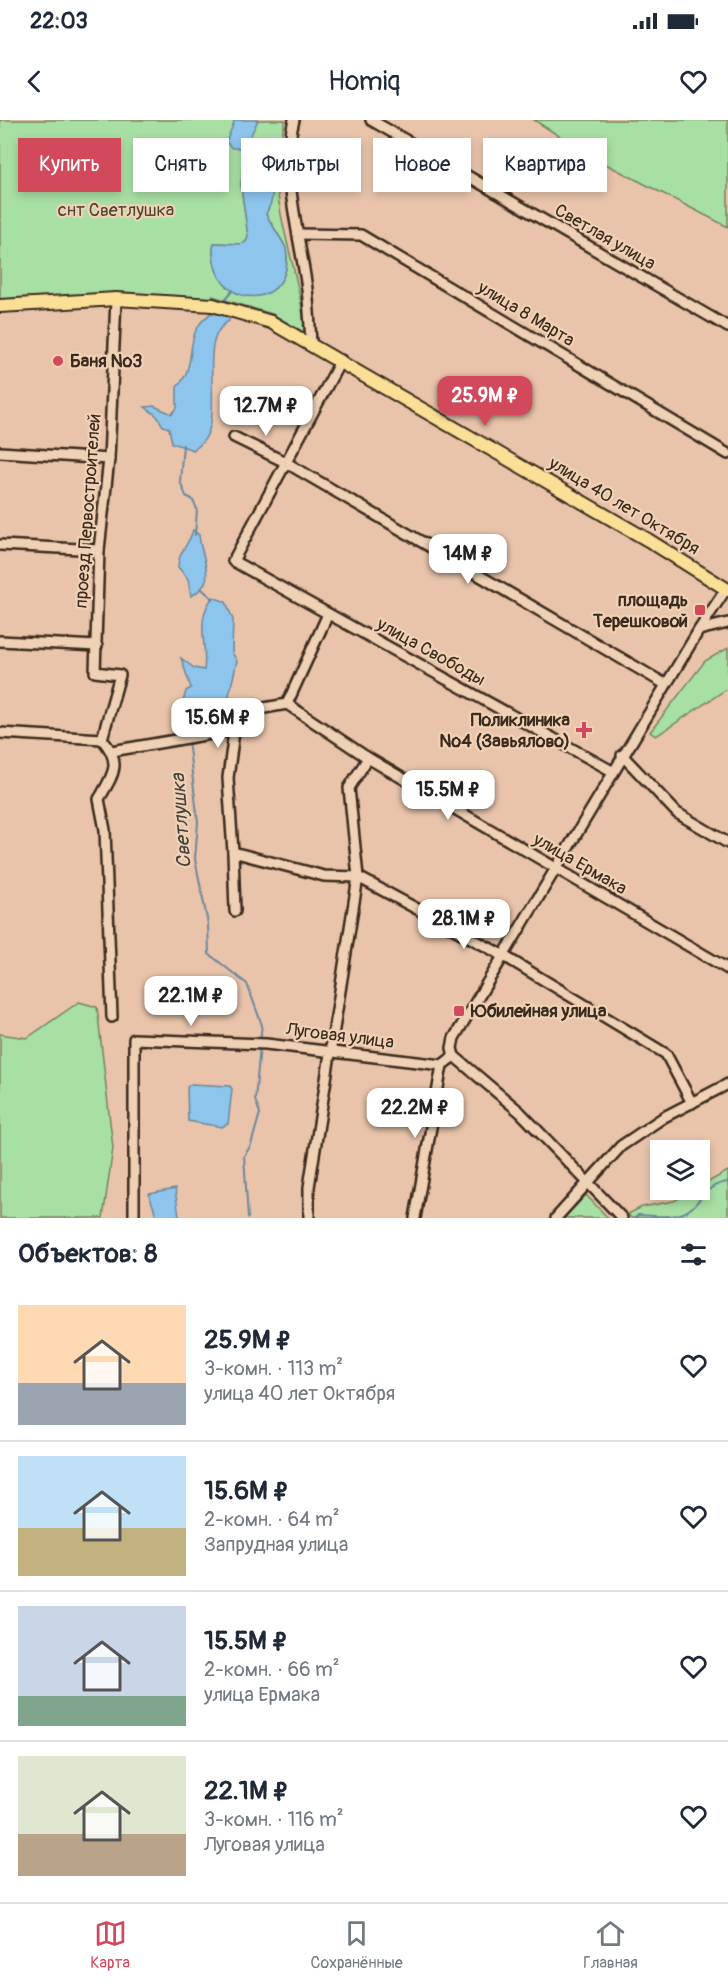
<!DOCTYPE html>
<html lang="ru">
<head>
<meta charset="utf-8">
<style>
  :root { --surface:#fff; --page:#f6f6f7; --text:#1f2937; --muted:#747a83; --line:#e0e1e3; --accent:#d1495b }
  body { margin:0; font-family:Pangolin,sans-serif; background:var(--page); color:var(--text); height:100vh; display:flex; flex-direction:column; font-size:22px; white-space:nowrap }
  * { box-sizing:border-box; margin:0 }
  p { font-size:20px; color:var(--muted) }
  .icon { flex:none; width:33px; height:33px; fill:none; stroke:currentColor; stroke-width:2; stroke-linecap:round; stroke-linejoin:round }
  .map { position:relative; height:1098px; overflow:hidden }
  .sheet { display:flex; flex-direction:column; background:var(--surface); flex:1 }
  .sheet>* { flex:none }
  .guide { position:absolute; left:18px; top:18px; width:693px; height:54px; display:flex; gap:12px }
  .tools { position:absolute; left:650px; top:1020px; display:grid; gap:12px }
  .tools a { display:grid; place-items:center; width:60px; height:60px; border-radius:0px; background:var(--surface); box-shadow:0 3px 9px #0003; font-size:30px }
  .price { position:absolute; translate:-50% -51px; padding:0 14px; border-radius:12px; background:#fff; color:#222; font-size:20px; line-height:39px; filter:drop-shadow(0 2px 3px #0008) }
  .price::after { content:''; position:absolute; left:50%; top:36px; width:18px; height:14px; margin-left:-9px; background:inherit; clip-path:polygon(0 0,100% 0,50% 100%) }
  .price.selected { background:var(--accent); color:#fff }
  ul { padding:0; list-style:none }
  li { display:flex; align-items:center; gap:18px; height:150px; padding:0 18px }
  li+li { border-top:2px solid var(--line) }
  li span { display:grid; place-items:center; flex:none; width:168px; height:120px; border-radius:0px; color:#555 }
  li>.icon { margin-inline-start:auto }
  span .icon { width:72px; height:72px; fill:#fffc; stroke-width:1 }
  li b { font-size:26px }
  h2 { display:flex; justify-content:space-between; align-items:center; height:72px; padding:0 18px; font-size:26px }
  .chip { padding:0 21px; border-radius:0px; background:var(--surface); box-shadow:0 3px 9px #0003; font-size:21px; line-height:54px }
  .chip.selected { background:var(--accent); color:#fff }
  .status { display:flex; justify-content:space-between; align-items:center; height:42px; padding:0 30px; background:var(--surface); direction:ltr }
  .status svg { height:16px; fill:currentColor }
  header { display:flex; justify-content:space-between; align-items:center; height:78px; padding:0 18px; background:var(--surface); font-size:27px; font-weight:600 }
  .tab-bar { display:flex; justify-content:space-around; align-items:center; height:84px; border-top:2px solid var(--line); background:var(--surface); font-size:16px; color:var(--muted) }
  .tab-bar a { display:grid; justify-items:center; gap:3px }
  .tab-bar .selected { color:var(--accent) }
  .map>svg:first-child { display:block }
  .green { fill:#a8dfa3; stroke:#728460; stroke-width:1.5 }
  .water { fill:#8dc5ec; stroke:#6c879a; stroke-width:1.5 }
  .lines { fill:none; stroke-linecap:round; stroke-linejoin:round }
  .stream { stroke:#6c879a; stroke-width:2 }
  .minor-casing { stroke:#3b2a1e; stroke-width:14 }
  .major-casing { stroke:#3b2a1e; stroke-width:16 }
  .minor { stroke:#efd2b5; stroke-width:9 }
  .major { stroke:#fbdf96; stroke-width:12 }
  .poi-dot { fill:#d1495b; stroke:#efd2b5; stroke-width:2 }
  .labels { text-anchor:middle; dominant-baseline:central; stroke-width:4.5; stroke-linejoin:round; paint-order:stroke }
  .park-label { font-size:18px; fill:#4b4532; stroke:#efd2b5 }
  .street-label { font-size:18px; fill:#3b2a1e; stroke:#efd2b5 }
  .poi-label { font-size:18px; font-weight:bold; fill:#3b2a1e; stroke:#efd2b5; text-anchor:start }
  .water-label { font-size:20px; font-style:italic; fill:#47413d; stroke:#efd2b5 }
</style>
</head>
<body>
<div class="status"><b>22:03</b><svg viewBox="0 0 49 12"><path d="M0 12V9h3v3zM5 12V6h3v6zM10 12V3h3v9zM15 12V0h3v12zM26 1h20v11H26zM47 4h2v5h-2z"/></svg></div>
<header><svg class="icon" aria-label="back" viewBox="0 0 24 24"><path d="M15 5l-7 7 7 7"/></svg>Homiq<svg class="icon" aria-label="heart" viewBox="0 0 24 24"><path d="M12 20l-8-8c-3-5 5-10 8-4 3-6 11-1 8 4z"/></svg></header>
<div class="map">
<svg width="728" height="1098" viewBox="0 0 728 1098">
  <rect width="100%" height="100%" fill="#e9c4ab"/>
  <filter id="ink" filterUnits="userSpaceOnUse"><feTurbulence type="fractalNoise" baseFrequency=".0167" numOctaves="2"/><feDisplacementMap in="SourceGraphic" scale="12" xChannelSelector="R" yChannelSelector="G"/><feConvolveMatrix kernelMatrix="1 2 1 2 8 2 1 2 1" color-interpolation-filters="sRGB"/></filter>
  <g filter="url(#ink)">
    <g class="green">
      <path d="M 0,0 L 235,0 L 231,11 L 244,32 L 241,66 L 248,116 L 246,122 L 240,124 L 215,123 C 212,130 213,134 214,141 C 223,193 296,186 286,129 C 285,123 269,101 266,94 C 273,74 274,48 259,30 C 255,25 251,20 251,13 C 252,8 256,4 258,0 L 285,0 C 282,16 276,34 276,50 C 277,105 301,158 305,213 L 272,194 L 212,176 L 211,179 L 0,180 Z"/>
      <path d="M 534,0 L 728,0 L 728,107 L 592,37 Z"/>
      <path d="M 728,528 L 728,568 L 656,616 L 650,612 L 705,541 Z"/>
      <path d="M 79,882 L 97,887 L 113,1028 L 103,1098 L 0,1098 L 0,914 L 27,918 Z"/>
      <path d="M 728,1051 L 728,1098 L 631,1098 L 628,1094 L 642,1087 L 674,1081 Z"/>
      <path d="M 586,1075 L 608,1098 L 564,1098 Z"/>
    </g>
    <g class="water">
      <path d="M 235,0 L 258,0 L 251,15 L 256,27 L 266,38 L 274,63 L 271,83 L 266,94 C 269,101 285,124 286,129 C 295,188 222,192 214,141 C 213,134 212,130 214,123 L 240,124 L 246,122 L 248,116 L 241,66 L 244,32 L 241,28 L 232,28 L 226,22 Z"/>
      <path d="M 218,189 L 229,197 L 229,201 C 190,222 235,307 193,330 L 172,323 L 169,308 L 163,306 L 157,296 L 145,287 L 154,286 L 172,294 L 177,288 L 177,267 C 202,241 177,211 218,189 Z"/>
      <path d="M 193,410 L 199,415 C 202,443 219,461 191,476 L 188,459 L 178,447 C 178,432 189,425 193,410 Z"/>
      <path d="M 213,477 L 226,482 L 233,500 L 232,532 L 237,541 L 227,584 L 218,592 L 213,591 L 210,596 L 206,595 L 202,604 L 178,600 L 186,571 L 191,568 L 181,538 L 194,548 L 204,550 C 208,523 194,501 213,477 Z"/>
      <path d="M 191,964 L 230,966 L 232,969 L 228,1004 L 222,1007 L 188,1001 L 187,967 Z"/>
      <path d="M 175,1069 L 179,1096 L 157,1098 L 149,1074 Z"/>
    </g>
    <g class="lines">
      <g class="stream">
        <path d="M 223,182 L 233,170"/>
        <path d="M 183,325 L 180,361 L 186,376 L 192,379 L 197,389 L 195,415"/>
        <path d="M 202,469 L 213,479"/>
        <path d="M 186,602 L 187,614"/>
        <path d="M 188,620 L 198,702 L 195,739 L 208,804 L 209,834 L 247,864 L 262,905 L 260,921"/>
        <path d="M 248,1098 L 244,1036 L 251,1025 L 260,993 L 255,980 L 260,926"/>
        <path d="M 635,1098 L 638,1095 C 650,1095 666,1098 677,1095 C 701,1090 700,1065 728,1062"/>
      </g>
      <defs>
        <g id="minor">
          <path d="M 294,0 C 280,51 300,116 307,169 C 309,187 310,205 311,224"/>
          <path d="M 371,0 L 728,207"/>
          <path d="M 298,114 L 361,115 L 728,334"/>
          <path d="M 341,240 L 233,441 L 612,651"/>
          <path d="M 234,317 L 285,342 L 665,564"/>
          <path d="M 0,332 L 109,339"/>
          <path d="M 0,425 L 99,430"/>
          <path d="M 328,494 L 287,584 L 368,638 L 728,849"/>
          <path d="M 699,510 L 726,469"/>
          <path d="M 0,521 L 97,526"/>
          <path d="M 0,613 L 102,619"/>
          <path d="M 112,631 L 234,610"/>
          <path d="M 622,635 L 677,693 L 728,723"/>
          <path d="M 233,732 L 228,658 L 236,596 L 253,590 L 287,584"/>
          <path d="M 235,791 L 233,732 L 324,756 L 358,757 L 504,836 L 666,934 L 692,983"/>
          <path d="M 112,897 L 105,710 L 99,679 C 113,655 123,643 102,619 L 120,555 L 95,552 L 99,430 L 109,339 L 116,179"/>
          <path d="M 454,936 L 452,928 L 454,918 L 699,510 L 728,503"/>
          <path d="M 454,936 L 520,992 L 622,1098"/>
          <path d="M 134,1098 L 134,919 L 266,924 L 442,945 L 454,936"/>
          <path d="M 309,1098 L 309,1067 L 358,757 L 349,668 L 368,638"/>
          <path d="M 415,1098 L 442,945"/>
          <path d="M 556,1098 L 621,1026 L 664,997 L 728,964"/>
        </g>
        <path id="major" d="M 0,186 L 116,179 L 213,185 L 271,202 L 648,420 L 728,470"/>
      </defs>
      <use href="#minor" class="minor-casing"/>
      <use href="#major" class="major-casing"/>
      <use href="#minor" class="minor"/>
      <use href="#major" class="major"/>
    </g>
  </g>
  <g class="poi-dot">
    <circle cx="58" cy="241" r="6"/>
    <rect x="694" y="484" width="12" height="12" rx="3"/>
    <path d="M581 601h6v6h6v6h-6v6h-6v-6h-6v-6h6z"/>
    <rect x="453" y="885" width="12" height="12" rx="3"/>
  </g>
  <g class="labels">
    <g class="park-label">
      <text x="116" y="90">снт Светлушка</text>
    </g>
    <g class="street-label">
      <text transform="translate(605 117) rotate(30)">Светлая улица</text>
      <text transform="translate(526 194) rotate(31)">улица 8 Марта</text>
      <text transform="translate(624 386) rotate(31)">улица 40 лет Октября</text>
      <text transform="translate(88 391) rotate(-86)">проезд Первостроителей</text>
      <text transform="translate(431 532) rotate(29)">улица Свободы</text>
      <text transform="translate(580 744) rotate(30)">улица Ермака</text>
      <text transform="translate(340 916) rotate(7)">Луговая улица</text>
    </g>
    <g class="poi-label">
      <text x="70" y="241">Баня №3</text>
      <text x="688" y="480" text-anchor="end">площадь<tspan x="688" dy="21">Терешковой</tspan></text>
      <text x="570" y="600" text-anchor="end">Поликлиника<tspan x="570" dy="21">№4 (Завьялово)</tspan></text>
      <text x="471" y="891">Юбилейная улица</text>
    </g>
    <g class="water-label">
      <text transform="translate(181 701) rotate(-94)">Светлушка</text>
    </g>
  </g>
</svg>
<div class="tools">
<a><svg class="icon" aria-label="layers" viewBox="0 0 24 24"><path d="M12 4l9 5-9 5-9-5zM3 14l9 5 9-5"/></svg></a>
</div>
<b class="price selected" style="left:485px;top:307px">25.9M ₽</b>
<b class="price" style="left:266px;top:317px">12.7M ₽</b>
<b class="price" style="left:468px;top:465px">14M ₽</b>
<b class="price" style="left:218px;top:629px">15.6M ₽</b>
<b class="price" style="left:448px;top:701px">15.5M ₽</b>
<b class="price" style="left:464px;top:830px">28.1M ₽</b>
<b class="price" style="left:191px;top:907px">22.1M ₽</b>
<b class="price" style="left:415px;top:1019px">22.2M ₽</b>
<div class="guide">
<a class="chip selected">Купить</a>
<a class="chip">Снять</a>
<a class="chip">Фильтры</a>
<a class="chip">Новое</a>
<a class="chip">Квартира</a>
</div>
</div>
<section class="sheet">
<h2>Объектов: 8<svg class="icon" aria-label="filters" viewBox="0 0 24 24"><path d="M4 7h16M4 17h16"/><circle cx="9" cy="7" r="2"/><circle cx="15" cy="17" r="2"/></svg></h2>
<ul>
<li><span style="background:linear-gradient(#ffd9b3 65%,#9aa5b1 0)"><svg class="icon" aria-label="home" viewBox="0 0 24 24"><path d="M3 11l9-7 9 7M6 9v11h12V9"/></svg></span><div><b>25.9M ₽</b><p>3-комн. · 113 m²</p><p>улица 40 лет Октября</p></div><svg class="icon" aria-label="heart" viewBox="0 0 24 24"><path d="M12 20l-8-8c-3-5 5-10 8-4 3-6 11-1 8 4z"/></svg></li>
<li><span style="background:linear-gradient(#bfe0f5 60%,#c2b280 0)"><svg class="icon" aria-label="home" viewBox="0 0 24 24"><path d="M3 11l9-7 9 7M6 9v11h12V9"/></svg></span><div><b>15.6M ₽</b><p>2-комн. · 64 m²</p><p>Запрудная улица</p></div><svg class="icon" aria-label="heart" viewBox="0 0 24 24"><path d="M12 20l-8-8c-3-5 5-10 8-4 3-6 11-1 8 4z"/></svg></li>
<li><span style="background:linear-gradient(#c9d6e8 75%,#7fa58c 0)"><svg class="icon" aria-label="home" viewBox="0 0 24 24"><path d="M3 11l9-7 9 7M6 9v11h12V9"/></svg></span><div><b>15.5M ₽</b><p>2-комн. · 66 m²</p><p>улица Ермака</p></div><svg class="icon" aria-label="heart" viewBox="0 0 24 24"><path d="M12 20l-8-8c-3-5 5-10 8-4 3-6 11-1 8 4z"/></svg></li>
<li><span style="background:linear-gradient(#dfe7d0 65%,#b9a48a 0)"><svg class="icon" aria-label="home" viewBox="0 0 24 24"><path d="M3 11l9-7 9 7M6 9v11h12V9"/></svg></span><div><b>22.1M ₽</b><p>3-комн. · 116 m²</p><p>Луговая улица</p></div><svg class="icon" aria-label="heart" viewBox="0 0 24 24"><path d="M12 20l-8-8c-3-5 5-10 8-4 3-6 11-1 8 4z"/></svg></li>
</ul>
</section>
<nav class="tab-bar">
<a class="selected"><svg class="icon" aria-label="map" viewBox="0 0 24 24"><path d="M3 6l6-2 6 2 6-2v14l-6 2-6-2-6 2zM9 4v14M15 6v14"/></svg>Карта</a>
<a><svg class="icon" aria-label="saved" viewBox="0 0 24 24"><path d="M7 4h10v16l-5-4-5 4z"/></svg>Сохранённые</a>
<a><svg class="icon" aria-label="home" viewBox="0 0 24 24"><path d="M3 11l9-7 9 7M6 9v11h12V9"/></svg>Главная</a>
</nav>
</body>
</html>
